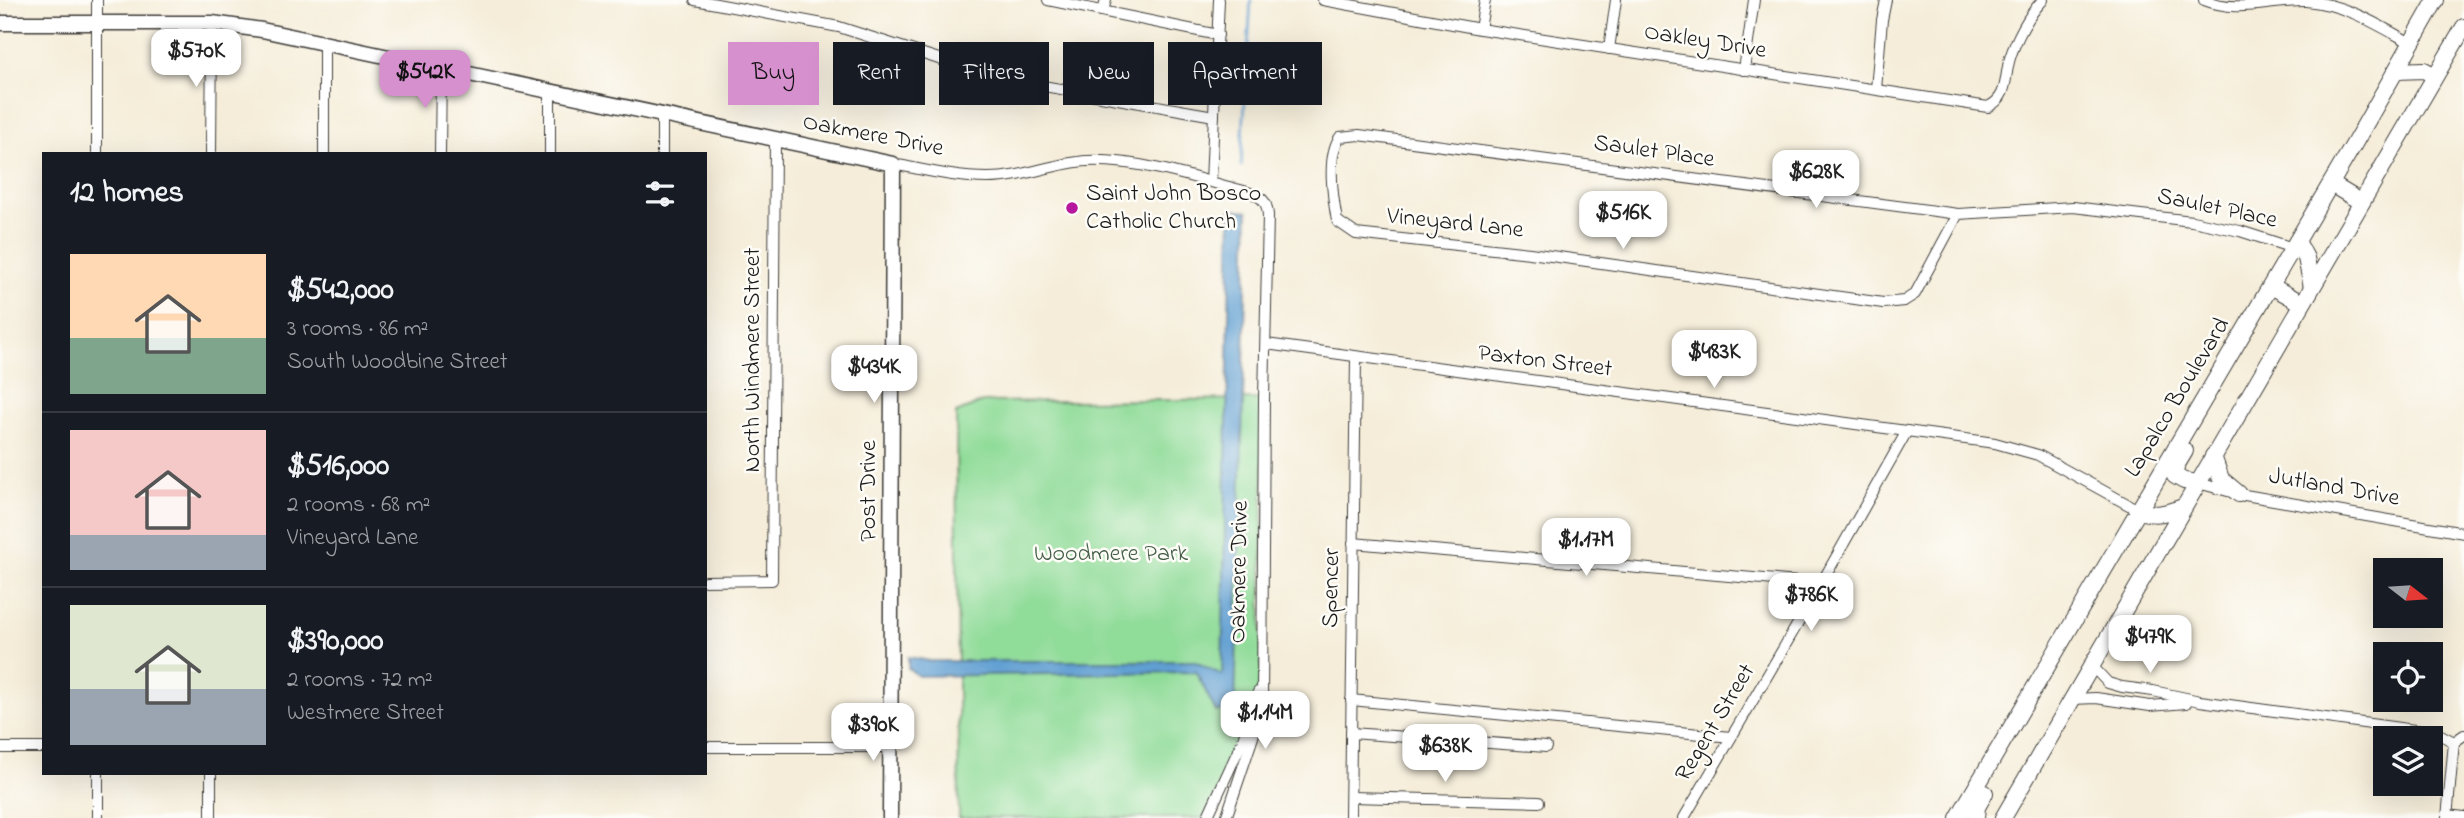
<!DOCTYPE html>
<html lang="en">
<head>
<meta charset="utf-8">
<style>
  :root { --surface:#171b24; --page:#20242c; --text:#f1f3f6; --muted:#9ea1a6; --line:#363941; --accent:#d690ce }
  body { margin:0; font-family:"Indie Flower",sans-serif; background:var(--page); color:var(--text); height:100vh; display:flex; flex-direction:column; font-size:26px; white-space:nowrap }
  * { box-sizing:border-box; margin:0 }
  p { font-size:23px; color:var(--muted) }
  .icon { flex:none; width:38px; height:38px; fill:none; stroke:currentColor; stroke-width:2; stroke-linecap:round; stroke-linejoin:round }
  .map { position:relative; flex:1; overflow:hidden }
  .side { position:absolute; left:42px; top:152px; width:665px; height:623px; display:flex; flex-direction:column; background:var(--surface); border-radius:0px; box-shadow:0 7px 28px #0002 }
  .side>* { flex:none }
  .banner { position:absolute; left:728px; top:42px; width:665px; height:63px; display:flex; gap:14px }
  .needle { width:46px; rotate:107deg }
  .controls { position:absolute; left:2373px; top:558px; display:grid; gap:14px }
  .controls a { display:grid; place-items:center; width:70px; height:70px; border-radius:0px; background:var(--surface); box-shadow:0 7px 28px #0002; font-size:35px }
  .price { position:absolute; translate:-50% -60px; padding:0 16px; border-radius:14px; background:#fff; color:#222; font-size:23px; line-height:46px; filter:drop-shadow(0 2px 4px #0008) }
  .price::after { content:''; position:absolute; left:50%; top:42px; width:21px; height:16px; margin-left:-10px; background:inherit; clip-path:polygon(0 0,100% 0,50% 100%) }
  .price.current { background:var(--accent); color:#111 }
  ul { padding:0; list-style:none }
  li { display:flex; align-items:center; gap:21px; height:175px; padding:0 28px }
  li+li { border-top:2px solid var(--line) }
  li span { display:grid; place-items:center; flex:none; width:196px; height:140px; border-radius:0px; color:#555 }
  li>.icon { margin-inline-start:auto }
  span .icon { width:84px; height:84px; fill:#fffc; stroke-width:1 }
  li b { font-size:30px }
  h2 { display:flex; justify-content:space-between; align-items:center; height:84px; padding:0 28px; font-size:30px }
  .pill { padding:0 24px; border-radius:0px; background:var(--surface); box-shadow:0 7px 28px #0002; font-size:24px; line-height:63px }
  .pill.current { background:var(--accent); color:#111 }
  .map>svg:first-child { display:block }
  .green { fill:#90dc99; stroke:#567c5a; stroke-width:2 }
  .water { fill:#619fd2; stroke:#3e5e77; stroke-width:2 }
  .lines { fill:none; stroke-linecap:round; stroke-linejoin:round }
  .stream { stroke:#619fd2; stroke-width:2.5 }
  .street-casing { stroke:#3d3b38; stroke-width:12 }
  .secondary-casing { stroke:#3d3b38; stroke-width:17 }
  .primary-casing { stroke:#3d3b38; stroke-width:18 }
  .street { stroke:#fff; stroke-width:10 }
  .secondary { stroke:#fff; stroke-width:14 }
  .primary { stroke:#fff; stroke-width:16 }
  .poi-dot { fill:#b5179e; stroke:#fdfcf7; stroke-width:2.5 }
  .labels { text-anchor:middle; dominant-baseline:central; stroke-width:5; stroke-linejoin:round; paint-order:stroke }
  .street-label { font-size:24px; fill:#1c1c1c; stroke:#fdfcf7 }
  .poi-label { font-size:24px; fill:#1c1c1c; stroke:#fdfcf7; text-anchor:start }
  .park-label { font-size:24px; fill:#455f48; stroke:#fdfcf7 }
</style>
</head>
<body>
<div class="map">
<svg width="2464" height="818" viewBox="0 0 2464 818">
  <rect width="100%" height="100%" fill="#fdfcf7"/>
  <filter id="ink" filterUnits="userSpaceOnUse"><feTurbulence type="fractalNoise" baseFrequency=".0143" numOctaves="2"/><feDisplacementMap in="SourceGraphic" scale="14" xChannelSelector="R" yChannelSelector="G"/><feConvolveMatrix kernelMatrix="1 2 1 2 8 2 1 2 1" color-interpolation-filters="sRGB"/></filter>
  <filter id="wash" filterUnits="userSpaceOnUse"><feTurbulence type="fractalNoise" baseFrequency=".00686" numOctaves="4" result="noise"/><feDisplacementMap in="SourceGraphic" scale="28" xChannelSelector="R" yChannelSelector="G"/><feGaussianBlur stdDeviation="1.57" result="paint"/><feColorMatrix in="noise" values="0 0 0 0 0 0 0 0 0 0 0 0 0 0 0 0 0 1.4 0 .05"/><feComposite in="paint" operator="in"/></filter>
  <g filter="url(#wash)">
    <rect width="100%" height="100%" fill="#f5edd9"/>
    <path class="green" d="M 1264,399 L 1261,678 L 1255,703 L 1207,818 L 959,818 L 956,413 L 983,402 Z"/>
    <path class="water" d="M 1231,209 L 1248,211 L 1235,710 L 1216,712 L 1196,672 L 918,676 L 908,668 L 908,657 L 930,661 L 1194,661 L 1222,675 Z"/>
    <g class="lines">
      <path class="stream" d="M 1241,166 L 1251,0"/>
    </g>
  </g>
  <g filter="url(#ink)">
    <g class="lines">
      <defs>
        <g id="street">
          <path d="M 97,0 L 97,154"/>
          <path d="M 695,0 L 839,27 L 998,78 L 1214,116"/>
          <path d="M 1048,0 L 1218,35"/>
          <path d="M 1323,0 L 1480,29 L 1988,107 C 2009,97 2004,77 2010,58 C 2016,39 2029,14 2043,0"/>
          <path d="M 2204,0 C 2238,14 2271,0 2306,1 C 2345,4 2378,25 2411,43"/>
          <path d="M 1103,11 L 1106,0"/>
          <path d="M 1480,29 L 1485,0"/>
          <path d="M 1609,49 L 1616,0"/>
          <path d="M 1744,70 L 1754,0"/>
          <path d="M 1876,89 L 1882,20 L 1886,0"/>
          <path d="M 550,91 L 550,154"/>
          <path d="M 662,115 L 662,154"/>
          <path d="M 211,154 L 212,23"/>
          <path d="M 324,154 L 324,42"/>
          <path d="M 440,154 L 441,67"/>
          <path d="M 893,164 C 924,170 956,178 988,178 C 1023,178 1053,163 1087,161 C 1132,159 1186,175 1229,187 C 1238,190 1251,191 1259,197 C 1266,201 1267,207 1268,215 L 1264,399 L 1262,703 L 1253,737 L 1226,818"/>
          <path d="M 1211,182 L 1219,0"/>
          <path d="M 1958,214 L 1915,294 L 1904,301 L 1883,303 L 1530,253 L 1356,234 L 1337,221 C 1333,199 1326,156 1340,137 L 1359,135 L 1958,214 L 2073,207 L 2192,221 L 2240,231 L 2293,248"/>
          <path d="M 1266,344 L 1995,443 L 2038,455 L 2138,510"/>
          <path d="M 2198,483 L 2239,494 L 2464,533"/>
          <path d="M 1353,543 L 1821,584"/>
          <path d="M 705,581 L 772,580 L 775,140"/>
          <path d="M 2092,666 L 2108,683 L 2122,687 L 2153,691 L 2200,701 L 2437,733 L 2454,742"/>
          <path d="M 2072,699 L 2096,698 L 2150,706 L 2186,703"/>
          <path d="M 1351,700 L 1731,737"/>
          <path d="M 1351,733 L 1546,747"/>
          <path d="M 2454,742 L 2464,735"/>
          <path d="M 705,747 L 890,747"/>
          <path d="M 0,748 L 44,748"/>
          <path d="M 1351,797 L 1539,802"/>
          <path d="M 2447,815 L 2464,817"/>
          <path d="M 98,818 L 98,774"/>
          <path d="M 211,818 L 211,774"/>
          <path d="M 1207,818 L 1242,742 L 1258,692"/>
          <path d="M 1350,818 L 1356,358"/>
          <path d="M 1684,818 L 1821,584 L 1907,431"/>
          <path d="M 2447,818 L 2454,742"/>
        </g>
        <path id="secondary" d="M 0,23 L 212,23 L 262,30 L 893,164 L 890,818"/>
        <g id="primary">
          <path d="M 2396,71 L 2424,70 L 2435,76"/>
          <path d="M 2331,184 L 2361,202"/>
          <path d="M 2297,241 L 2306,258 L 2312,287"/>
          <path d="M 2271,286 L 2302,303"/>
          <path d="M 2185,451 L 2176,466 L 2175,476 L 2184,481 L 2198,483"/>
          <path d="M 2213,456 L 2221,479 L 2239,494"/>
          <path d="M 2138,510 C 2155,517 2167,513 2183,507"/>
          <path d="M 1958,818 L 2354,144 L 2436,0"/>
          <path d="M 1976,818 L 1977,807 L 1985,793"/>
          <path d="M 2003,818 L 2464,27"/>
        </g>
      </defs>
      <use href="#street" class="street-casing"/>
      <use href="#secondary" class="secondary-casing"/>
      <use href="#primary" class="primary-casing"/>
      <use href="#street" class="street"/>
      <use href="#secondary" class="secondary"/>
      <use href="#primary" class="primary"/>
    </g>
  </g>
  <circle class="poi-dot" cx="1072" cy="208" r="7"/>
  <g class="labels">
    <g class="street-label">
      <text transform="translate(1705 42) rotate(9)">Oakley Drive</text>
      <text transform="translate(873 136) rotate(11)">Oakmere Drive</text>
      <text transform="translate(1654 152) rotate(8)">Saulet Place</text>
      <text transform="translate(2217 209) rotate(12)">Saulet Place</text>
      <text transform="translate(1455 224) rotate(6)">Vineyard Lane</text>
      <text transform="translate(753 360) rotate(-90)">North Windmere Street</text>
      <text transform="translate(1545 362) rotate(7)">Paxton Street</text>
      <text transform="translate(2178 398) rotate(-59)">Lapalco Boulevard</text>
      <text transform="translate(2334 488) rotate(10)">Jutland Drive</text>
      <text transform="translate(869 491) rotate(-90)">Post Drive</text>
      <text transform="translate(1240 572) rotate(-89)">Oakmere Drive</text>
      <text transform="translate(1332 588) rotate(-89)">Spencer</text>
      <text transform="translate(1716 723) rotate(-59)">Regent Street</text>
    </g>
    <g class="poi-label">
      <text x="1086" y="194">Saint John Bosco<tspan x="1086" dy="28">Catholic Church</tspan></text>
    </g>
    <g class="park-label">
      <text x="1111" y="554">Woodmere Park</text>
    </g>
  </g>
</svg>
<div class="controls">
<a><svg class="needle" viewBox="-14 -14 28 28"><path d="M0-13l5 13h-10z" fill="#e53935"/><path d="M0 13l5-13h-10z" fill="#9ea1a6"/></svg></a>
<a><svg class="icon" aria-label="locate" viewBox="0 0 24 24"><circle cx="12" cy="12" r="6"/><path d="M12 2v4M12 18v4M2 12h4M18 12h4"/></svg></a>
<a><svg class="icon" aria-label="layers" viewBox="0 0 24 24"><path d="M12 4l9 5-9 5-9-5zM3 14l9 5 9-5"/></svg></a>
</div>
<b class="price" style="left:196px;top:89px">$570K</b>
<b class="price current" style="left:425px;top:110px">$542K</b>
<b class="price" style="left:1816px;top:210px">$628K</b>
<b class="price" style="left:1623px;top:251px">$516K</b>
<b class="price" style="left:1714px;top:390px">$483K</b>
<b class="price" style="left:874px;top:405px">$434K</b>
<b class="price" style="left:1586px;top:578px">$1.17M</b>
<b class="price" style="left:1811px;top:633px">$786K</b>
<b class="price" style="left:2150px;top:675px">$479K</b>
<b class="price" style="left:1265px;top:751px">$1.14M</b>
<b class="price" style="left:873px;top:763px">$390K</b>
<b class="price" style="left:1445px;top:784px">$638K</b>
<div class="banner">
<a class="pill current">Buy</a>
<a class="pill">Rent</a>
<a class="pill">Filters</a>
<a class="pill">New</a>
<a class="pill">Apartment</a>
</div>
<section class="side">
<h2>12 homes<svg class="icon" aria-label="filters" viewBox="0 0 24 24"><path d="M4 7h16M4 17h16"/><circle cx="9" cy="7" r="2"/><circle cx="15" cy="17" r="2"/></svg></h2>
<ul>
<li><span style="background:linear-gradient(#ffd9b3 60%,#7fa58c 0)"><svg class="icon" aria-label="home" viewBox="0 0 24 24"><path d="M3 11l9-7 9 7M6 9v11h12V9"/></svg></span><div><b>$542,000</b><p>3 rooms · 86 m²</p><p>South Woodbine Street</p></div></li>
<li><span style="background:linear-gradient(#f6c9c9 75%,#9aa5b1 0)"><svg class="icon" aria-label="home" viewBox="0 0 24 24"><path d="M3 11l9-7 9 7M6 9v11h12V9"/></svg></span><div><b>$516,000</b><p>2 rooms · 68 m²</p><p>Vineyard Lane</p></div></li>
<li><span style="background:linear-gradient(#dfe7d0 60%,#9aa5b1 0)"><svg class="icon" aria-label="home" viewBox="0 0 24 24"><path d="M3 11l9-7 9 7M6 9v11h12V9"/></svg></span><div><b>$390,000</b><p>2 rooms · 72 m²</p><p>Westmere Street</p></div></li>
</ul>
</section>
</div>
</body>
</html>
